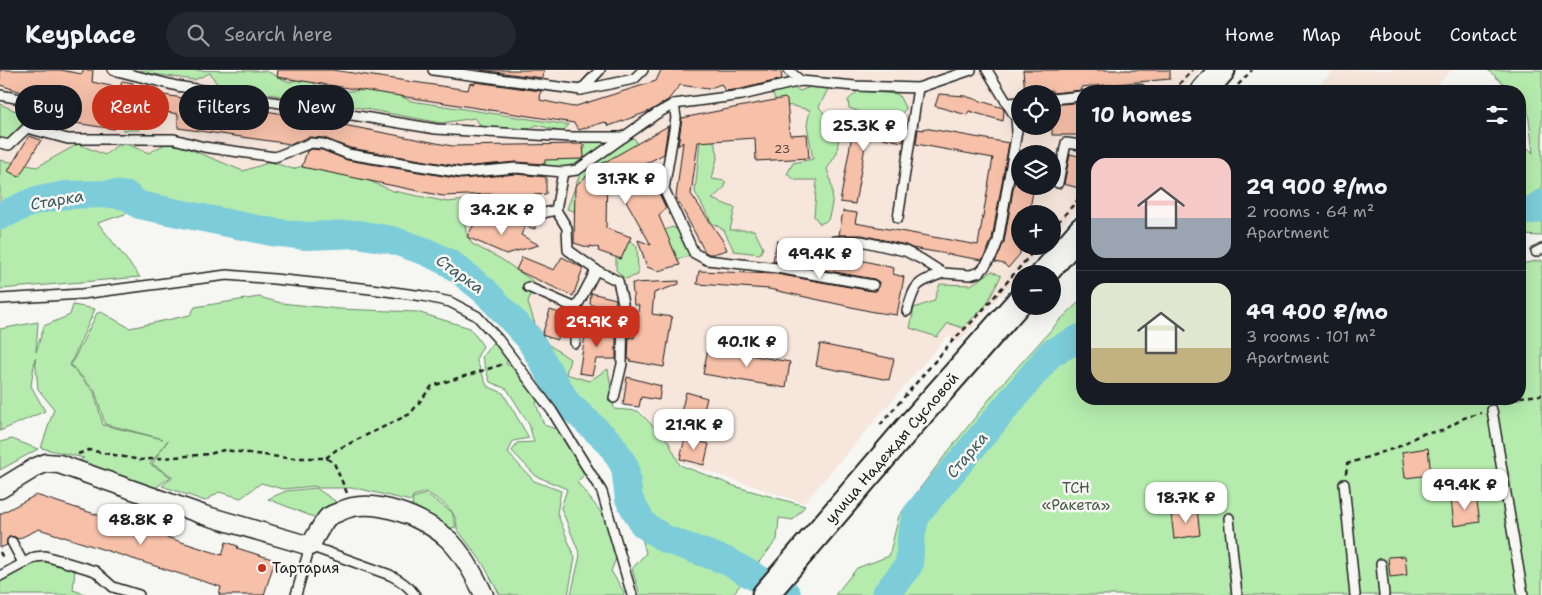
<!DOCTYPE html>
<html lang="en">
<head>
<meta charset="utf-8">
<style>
  :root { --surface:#171b24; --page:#242831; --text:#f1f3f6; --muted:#9ea1a6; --line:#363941; --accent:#c8321e }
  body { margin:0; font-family:"Shantell Sans",sans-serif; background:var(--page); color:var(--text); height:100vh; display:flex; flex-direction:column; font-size:19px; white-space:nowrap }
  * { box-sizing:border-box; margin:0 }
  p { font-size:16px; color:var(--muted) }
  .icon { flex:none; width:28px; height:28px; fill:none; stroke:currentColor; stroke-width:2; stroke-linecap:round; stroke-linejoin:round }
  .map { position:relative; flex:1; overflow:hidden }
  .details { position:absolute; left:1076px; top:15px; width:450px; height:320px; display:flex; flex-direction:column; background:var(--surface); border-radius:20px; box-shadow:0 5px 20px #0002 }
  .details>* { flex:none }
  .guide { position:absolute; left:15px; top:15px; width:475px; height:45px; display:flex; gap:10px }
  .controls { position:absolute; left:1011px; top:15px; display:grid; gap:10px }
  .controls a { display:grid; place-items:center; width:50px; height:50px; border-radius:50%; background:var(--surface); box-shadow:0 5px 20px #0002; font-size:25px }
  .price { position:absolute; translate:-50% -42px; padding:0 11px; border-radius:10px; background:#fff; color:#222; font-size:16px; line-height:32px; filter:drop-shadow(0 1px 2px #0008) }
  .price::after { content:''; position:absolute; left:50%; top:30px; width:15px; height:11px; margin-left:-8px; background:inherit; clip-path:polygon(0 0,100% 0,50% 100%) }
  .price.active { background:var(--accent); color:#fff }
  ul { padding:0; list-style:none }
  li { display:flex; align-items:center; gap:15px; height:125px; padding:0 15px }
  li+li { border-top:1px solid var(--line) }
  li span { display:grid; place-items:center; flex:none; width:140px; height:100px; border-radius:15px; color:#555 }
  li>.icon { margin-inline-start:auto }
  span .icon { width:60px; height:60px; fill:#fffc; stroke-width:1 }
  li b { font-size:21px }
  h2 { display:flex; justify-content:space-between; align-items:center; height:60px; padding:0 15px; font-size:21px }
  .chip { padding:0 18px; border-radius:22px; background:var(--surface); box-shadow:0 5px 20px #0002; font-size:18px; line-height:45px }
  .chip.active { background:var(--accent); color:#fff }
  header { display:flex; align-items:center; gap:30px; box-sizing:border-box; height:70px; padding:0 25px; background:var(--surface); border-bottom:1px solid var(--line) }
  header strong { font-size:24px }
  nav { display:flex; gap:28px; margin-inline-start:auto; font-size:18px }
  .search { width:350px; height:45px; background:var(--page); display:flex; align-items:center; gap:12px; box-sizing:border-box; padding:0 18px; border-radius:28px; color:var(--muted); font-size:19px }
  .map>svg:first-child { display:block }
  .built { fill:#f6e6dc; fill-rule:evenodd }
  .green { fill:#b5ecae; stroke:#688465 }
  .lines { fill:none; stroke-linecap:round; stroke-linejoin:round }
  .river { stroke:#7dccda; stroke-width:28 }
  .building { fill:#f6c0a9; stroke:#1c1c1c }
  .service-casing { stroke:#1c1c1c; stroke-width:12 }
  .minor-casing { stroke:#1c1c1c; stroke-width:21 }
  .secondary-casing { stroke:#1c1c1c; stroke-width:29 }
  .path { stroke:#1c1c1c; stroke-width:2.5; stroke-dasharray:5 4; stroke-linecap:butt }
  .service { stroke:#f6f6f2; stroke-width:9 }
  .minor { stroke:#f6f6f2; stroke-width:18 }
  .secondary { stroke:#f6f6f2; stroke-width:25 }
  .poi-dot { fill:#c8321e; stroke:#f6f6f2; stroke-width:2 }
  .labels { text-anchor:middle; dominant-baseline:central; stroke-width:5; stroke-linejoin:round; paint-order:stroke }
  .number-label { font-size:12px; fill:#52453f }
  .street-label { font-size:15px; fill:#1c1c1c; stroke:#f6f6f2 }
  .park-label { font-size:15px; fill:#4a5a48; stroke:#f6f6f2 }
  .poi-label { font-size:15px; fill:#1c1c1c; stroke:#f6f6f2; text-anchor:start }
  .water-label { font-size:16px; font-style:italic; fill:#3e5a5e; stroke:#f6f6f2 }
</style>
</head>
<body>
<header>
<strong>Keyplace</strong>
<div class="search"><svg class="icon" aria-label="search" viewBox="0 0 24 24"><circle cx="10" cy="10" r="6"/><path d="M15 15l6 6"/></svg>Search here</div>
<nav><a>Home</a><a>Map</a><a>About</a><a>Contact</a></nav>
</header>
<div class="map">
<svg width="1542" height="525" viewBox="0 0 1542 525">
  <rect width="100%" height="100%" fill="#f6f6f2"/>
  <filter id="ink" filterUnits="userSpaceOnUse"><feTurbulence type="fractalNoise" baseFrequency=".02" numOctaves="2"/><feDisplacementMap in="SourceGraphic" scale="10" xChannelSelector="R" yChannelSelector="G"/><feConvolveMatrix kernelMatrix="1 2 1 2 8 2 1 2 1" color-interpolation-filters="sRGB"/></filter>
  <g filter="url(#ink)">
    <g class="built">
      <path d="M 0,0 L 1200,0 L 1181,21 L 1082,21 L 1082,133 L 1053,167 L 1052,144 L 1020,144 L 1020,176 L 1044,176 L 959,273 L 948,265 L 804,433 L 682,393 L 663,377 L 639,337 L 577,325 L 449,147 L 0,120 ZM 1020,24 L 1052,24 L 1052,56 L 1020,56 ZM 1020,84 L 1052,84 L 1052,116 L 1020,116 Z"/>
      <path d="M 1335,0 L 1452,0 L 1429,21 L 1312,21 Z"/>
    </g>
    <g class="green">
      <path d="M 139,0 L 266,1 L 289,12 L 307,7 L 320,19 L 347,21 L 387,20 L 411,31 L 569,55 L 562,62 L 537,55 L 528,59 L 482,57 L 475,48 L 441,53 L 355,37 L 342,26 L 316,33 L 217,14 L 210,3 L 194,10 L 140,2 Z"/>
      <path d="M 1488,0 L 1542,0 L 1542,166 L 1520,165 L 1520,70 L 1533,83 L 1527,34 L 1520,28 L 1520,21 L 1512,21 Z"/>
      <path d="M 781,13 L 800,21 L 815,15 L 828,19 L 819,37 L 839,62 L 837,83 L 827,99 C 834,119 834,130 828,150 L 820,154 L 814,146 L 817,110 L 795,110 L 787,104 L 793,93 L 813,89 L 807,55 L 810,40 L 793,36 L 778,35 L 773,24 Z"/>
      <path d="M 858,21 L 898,24 L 906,39 L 892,53 L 849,38 L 848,30 Z"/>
      <path d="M 0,34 L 18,42 L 47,45 L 51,51 L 49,57 L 23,53 L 7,70 L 0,69 Z"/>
      <path d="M 117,34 L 146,41 L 148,48 L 139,60 L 122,60 L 108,45 Z"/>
      <path d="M 710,60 L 718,84 L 712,109 L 725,111 L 725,117 L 712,129 L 735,138 L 730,160 L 754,160 L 763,178 L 760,184 L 734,181 L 724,160 L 712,153 L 695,122 L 701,62 Z"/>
      <path d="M 587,62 L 598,63 L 607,84 L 617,75 L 634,68 L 641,80 L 621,111 L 594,118 L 583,144 L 567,139 L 580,104 L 577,94 L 560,99 L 535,93 L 539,85 L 553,88 L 585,79 Z"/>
      <path d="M 170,71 L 243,101 L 271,92 L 293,99 L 320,90 L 393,121 L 448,132 L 486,128 L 491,136 L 464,150 L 466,162 L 472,174 L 501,189 L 534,212 L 528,233 L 540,269 L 570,289 L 566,304 L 589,311 L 608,299 L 614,339 L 638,341 L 668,371 L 680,395 L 737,417 L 805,436 L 793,450 L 779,448 L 777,470 L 732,525 L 640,525 L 632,499 L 646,483 L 639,457 L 602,381 L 566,324 L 550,293 L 517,263 L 495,241 L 460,211 L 437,198 L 412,190 L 370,170 L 277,174 L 157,147 L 128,143 L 98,153 L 140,207 L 0,219 L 0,90 L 37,97 L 78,74 L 105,85 L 121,72 L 149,83 Z"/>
      <path d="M 672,157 L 692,166 L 691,185 L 672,191 L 654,165 Z"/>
      <path d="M 626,168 L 637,176 L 638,205 L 625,209 L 616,200 L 616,173 Z"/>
      <path d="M 1542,190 L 1542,525 L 835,525 L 857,498 L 889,486 L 899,446 L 943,388 L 996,321 L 1059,251 L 1082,229 L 1082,329 L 1520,329 L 1520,194 Z"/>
      <path d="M 992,201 L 1001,206 L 987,234 L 963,258 L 948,253 L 937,267 L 910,258 L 914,238 L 934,231 L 940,214 L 971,215 Z"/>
      <path d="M 259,227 L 281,233 L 339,239 L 417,242 L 470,258 L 483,276 L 476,289 L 487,316 L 503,323 L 529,368 L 513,371 L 508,383 L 534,411 L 561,421 L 557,443 L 575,488 L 568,525 L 500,525 L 482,492 L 457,459 C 458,439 440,431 426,422 L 413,426 L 411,431 L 356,418 L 319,418 L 314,416 L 283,419 L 261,413 L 241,428 L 219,422 L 205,431 L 162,416 L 173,407 L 152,394 L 168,370 L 150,394 L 171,407 L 149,422 L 60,400 L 84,388 L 41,378 L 54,339 L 38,319 L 35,288 L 31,316 L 45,341 L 0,361 L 0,259 L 38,252 L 36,282 L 44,256 L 70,245 L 73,235 L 95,239 L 70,295 L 94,322 L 103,355 L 163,369 L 105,354 L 95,321 L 71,295 L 97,243 L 101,242 L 130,258 L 190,245 L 195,237 Z"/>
      <path d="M 493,272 L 511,280 L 506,294 L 528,304 L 540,322 L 536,334 L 544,355 L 567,363 L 587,402 L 577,412 L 615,460 L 617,486 L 611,501 L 624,522 L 624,525 L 571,525 L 580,485 L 561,438 L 567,419 L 536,406 L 512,381 L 517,373 L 534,372 L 529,354 L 507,319 L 490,312 L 482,287 Z"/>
      <path d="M 12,369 L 38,379 L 0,400 L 0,372 Z"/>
      <path d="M 316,418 L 335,431 L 337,446 L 321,450 L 268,429 L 286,421 Z"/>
      <path d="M 426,424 L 452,442 L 456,457 L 441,460 L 411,443 L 413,428 Z"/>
      <path d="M 39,490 L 75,500 L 73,520 L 88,525 L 0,525 L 0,512 Z"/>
    </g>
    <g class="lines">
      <g class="river">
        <path d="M 1520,142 L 1539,139 L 1542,133"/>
        <path d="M 0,146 L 34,131 L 65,125 L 111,124 L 128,126 L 139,135 L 272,162 L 306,166 L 358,164 L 392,170 L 427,182 L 451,194 L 485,221 L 529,268 L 567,333 L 611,374 L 625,397 L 629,429 L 643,454 L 665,469 L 727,491 L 787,525"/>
        <path d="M 885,525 L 909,495 L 911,467 L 916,445 L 1051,283 L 1082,267"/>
      </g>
    </g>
    <g class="building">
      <path d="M 0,0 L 60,0 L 82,4 L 83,0 L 93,0 L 92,12 L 120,18 L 122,11 L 133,13 L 132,20 L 297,46 L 452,76 L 583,74 L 584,87 L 582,89 L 545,90 L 545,94 L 516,92 L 462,97 L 350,78 L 324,68 L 309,67 L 291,74 L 178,58 L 178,44 L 121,34 L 114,59 L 55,50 L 57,33 L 0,15 Z"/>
      <path d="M 278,0 L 332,0 L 468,20 L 470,13 L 475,14 L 475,12 L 541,21 L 540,30 L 573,37 L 656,11 L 661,0 L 768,0 L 781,2 L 782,9 L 741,19 L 725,21 L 721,14 L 708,19 L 680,15 L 668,30 L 650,41 L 609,56 L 605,52 L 579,60 L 574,53 L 277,7 Z"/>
      <path d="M 480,0 L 544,0 L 543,8 Z"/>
      <path d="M 1023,0 L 1170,0 L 1170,9 L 1082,17 L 1082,20 L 1052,23 L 1052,20 L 1025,23 Z"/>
      <path d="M 939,24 L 965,26 L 1003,38 L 1004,41 L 1003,51 L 969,41 L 967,45 L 935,36 Z"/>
      <path d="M 785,28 L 787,30 L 790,65 L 807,64 L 809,88 L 756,91 L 755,68 L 698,72 L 691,124 L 723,171 L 727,180 L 713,184 L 709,184 L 705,182 L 676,127 L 683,72 L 678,76 L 682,48 Z"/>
      <path d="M 1082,32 L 1082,65 L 1052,65 L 1052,35 Z"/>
      <path d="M 855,48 L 906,57 L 903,72 L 867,65 L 855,134 L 840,132 Z"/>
      <path d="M 668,56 L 664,84 L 645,94 L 666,138 L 659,146 L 680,195 L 658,201 L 647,197 L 638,170 L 651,175 L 607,97 L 606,158 L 631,167 L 621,189 L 598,181 L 599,178 L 590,176 L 590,178 L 574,173 L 575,116 L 598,96 Z"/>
      <path d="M 924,58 L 1009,73 L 992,169 L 987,181 L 982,190 L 912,178 L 906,175 L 862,165 L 839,165 L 843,141 L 857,143 L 855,153 L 978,175 L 993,88 L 916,74 L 918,59 L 924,60 Z"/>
      <path d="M 29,66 L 41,70 L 19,107 L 8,101 Z"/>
      <path d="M 312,79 L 322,80 L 347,90 L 461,109 L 516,104 L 546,107 L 546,124 L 534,125 L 534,139 L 523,142 L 496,143 L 493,124 L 443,126 L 302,97 L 307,81 Z"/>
      <path d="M 1020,80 L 1020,116 L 1034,116 L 1029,144 L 1020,144 L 1020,184 L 1008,198 L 1004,194 L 995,192 L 1004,172 Z"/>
      <path d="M 1070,84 L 1082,87 L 1082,119 L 1064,114 Z"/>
      <path d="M 477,149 L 494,152 L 499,154 L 524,154 L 535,152 L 535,159 L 525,156 L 521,165 L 539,175 L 506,184 L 467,167 Z"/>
      <path d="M 777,171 L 818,179 L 818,180 L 894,198 L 893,204 L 904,207 L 897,245 L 874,242 L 769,219 L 697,214 L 699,201 L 776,204 L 872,221 L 876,221 L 879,217 L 879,212 L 874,209 L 773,191 Z"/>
      <path d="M 522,187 L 554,200 L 562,187 L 583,198 L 573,226 L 516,200 Z"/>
      <path d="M 679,211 L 679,214 L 654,223 L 652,244 L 672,247 L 664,297 L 630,291 L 630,289 L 628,289 L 629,267 L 634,268 L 639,235 L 634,235 L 632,213 Z"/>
      <path d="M 591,223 L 616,229 L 614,245 L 590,234 Z"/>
      <path d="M 550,240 L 566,245 L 557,270 L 542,265 Z"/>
      <path d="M 587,253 L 611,261 L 610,265 L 616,266 L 616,289 L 596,289 L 592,305 L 579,303 Z"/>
      <path d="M 820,274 L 894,289 L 889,310 L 816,296 Z"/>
      <path d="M 708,278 L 790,292 L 786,318 L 703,304 Z"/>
      <path d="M 627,307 L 661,316 L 659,330 L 641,327 L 639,337 L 623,335 Z"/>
      <path d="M 686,322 L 707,328 L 696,371 L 675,366 Z"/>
      <path d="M 685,368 L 709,374 L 704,395 L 680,389 Z"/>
      <path d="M 1428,378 L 1431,405 L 1405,408 L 1402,382 Z"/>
      <path d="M 36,425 L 222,485 L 226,472 L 238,476 L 237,478 L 275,490 L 264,525 L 219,525 L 221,517 L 39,459 L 18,469 L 15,467 L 10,466 L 7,469 L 7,475 L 0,478 L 0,444 Z"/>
      <path d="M 1476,426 L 1480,452 L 1454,456 L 1451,429 Z"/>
      <path d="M 1197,439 L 1200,465 L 1174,469 L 1171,443 Z"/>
      <path d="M 1405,486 L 1407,505 L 1390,507 L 1388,487 Z"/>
    </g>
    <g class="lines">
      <defs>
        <g id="service">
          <path d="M 113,0 L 177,16 L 436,59 L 570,67 L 624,67"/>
          <path d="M 433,0 L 581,20 L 634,9 L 643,0"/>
          <path d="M 788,0 L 801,11"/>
          <path d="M 581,20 L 600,0"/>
          <path d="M 1122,21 L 1140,19 L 1142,21"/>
          <path d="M 0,25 L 31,31"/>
          <path d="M 1052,29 L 1082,26"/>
          <path d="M 1009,33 L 1020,32"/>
          <path d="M 674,34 L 676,48 L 664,119 L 694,183 L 707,190 L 777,198 L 873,215"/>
          <path d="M 0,73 L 9,75 L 27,58 L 68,69 L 174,69 L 204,77 L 275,87 L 311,73 L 323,74 L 348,84 L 462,103 L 516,98 L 563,102 L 577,100 L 656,44 L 674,34 L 742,25 L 801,11 L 855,16 L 918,18 L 971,0"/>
          <path d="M 1058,113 L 1066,73 L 1082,75"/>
          <path d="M 556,140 L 567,158 L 568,180 L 596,200 L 618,211 L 623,233 L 622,294 L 614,328"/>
          <path d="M 499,148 L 524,148 L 556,140 L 563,102"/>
          <path d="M 898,148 L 918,18"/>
          <path d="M 834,171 L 861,171 L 905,181 L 921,189 L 943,203 L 970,205 L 980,202 L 985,196 L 993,184 L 998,171 L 1017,61 L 1016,48 L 987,0"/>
          <path d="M 1536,182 L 1542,179"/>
          <path d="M 528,217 L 576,238 L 596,200"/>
          <path d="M 0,229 L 82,224 L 227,205 L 274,209 L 371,219 L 423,226 L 450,232 L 477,246 L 498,269 L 552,341 L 602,422 L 632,525"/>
          <path d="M 907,241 C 916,212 915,214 943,203"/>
          <path d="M 575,273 L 576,238"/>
          <path d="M 1492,340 L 1523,525"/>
          <path d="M 1344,414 L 1355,525"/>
          <path d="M 1229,448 L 1237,525"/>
          <path d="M 12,472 L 23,493"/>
          <path d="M 1381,494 L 1384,525"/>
          <path d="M 0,506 L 35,487 L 45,486 L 95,501 L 113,517 L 139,525"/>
          <path d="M 296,525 L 310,476 L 390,505 C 400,510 408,515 415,525"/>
        </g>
        <path id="minor" d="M 0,419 L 36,397 L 46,393 L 59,394 L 204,445 L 310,476 C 314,469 323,452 328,447 C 331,445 336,443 339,442 C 371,425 425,447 449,470 C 464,485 475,506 484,525"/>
        <g id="secondary">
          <path d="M 1204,21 L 1222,0"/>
          <path d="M 1044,204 L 1082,160"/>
          <path d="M 765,525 L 909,357 L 1020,231"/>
        </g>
      </defs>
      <use href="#service" class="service-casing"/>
      <use href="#minor" class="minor-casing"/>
      <use href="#secondary" class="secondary-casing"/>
      <g class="path">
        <path d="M 1238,15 L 1252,0"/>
        <path d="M 1173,21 L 1192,0"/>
        <path d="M 1052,159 L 1082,125"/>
        <path d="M 1520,327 L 1542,325"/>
        <path d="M 1502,334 L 1512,329"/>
        <path d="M 880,355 L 954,269 L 976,248 L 1038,176"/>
        <path d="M 78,384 L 89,380 L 140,390 L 209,384 L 224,380 L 287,388 L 326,388 L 334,393 L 347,423"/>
        <path d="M 326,388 L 336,380 L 410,344 L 432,316 L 504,294"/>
        <path d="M 1346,404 L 1347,394 L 1398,377 L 1421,364 L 1442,361 L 1464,348 L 1481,343"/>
        <path d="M 0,482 L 4,490"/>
      </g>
      <use href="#service" class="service"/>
      <use href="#minor" class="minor"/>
      <use href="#secondary" class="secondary"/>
    </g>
  </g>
  <circle class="poi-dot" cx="262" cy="498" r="5"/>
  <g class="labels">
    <g class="number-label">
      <text x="782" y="79">23</text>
    </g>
    <g class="street-label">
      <text transform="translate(892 378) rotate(-49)">улица Надежды Сусловой</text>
    </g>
    <g class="park-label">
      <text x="1076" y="418">ТСН<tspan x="1076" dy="17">«Ракета»</tspan></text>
    </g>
    <g class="poi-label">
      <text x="272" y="498">Тартария</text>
    </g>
    <g class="water-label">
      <text transform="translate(57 130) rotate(-10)">Старка</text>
      <text transform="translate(460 204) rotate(36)">Старка</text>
      <text transform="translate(967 385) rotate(-50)">Старка</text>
    </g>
  </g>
</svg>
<div class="controls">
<a><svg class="icon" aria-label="locate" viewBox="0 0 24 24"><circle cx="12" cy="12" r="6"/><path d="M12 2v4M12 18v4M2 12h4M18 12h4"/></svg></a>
<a><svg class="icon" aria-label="layers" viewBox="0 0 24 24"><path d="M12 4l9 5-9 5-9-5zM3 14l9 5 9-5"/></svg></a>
<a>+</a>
<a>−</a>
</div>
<b class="price" style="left:864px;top:82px">25.3K ₽</b>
<b class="price" style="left:626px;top:135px">31.7K ₽</b>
<b class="price" style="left:502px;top:166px">34.2K ₽</b>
<b class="price" style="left:820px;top:210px">49.4K ₽</b>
<b class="price active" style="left:597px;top:278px">29.9K ₽</b>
<b class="price" style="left:747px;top:298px">40.1K ₽</b>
<b class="price" style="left:694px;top:381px">21.9K ₽</b>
<b class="price" style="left:1465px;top:441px">49.4K ₽</b>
<b class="price" style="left:1186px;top:454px">18.7K ₽</b>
<b class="price" style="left:141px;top:476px">48.8K ₽</b>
<div class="guide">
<a class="chip">Buy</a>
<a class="chip active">Rent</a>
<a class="chip">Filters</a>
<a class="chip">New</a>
</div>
<section class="details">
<h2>10 homes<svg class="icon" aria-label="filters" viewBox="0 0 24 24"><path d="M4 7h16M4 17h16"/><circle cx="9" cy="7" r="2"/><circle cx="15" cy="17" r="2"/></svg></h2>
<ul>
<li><span style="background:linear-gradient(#f6c9c9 60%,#9aa5b1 0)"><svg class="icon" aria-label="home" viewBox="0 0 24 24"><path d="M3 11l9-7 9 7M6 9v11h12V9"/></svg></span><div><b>29 900 ₽/mo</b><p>2 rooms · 64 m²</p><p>Apartment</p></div></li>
<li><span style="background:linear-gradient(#dfe7d0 65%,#c2b280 0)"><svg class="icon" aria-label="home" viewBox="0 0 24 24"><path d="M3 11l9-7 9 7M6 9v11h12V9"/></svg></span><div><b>49 400 ₽/mo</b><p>3 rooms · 101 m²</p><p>Apartment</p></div></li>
</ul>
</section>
</div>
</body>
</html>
